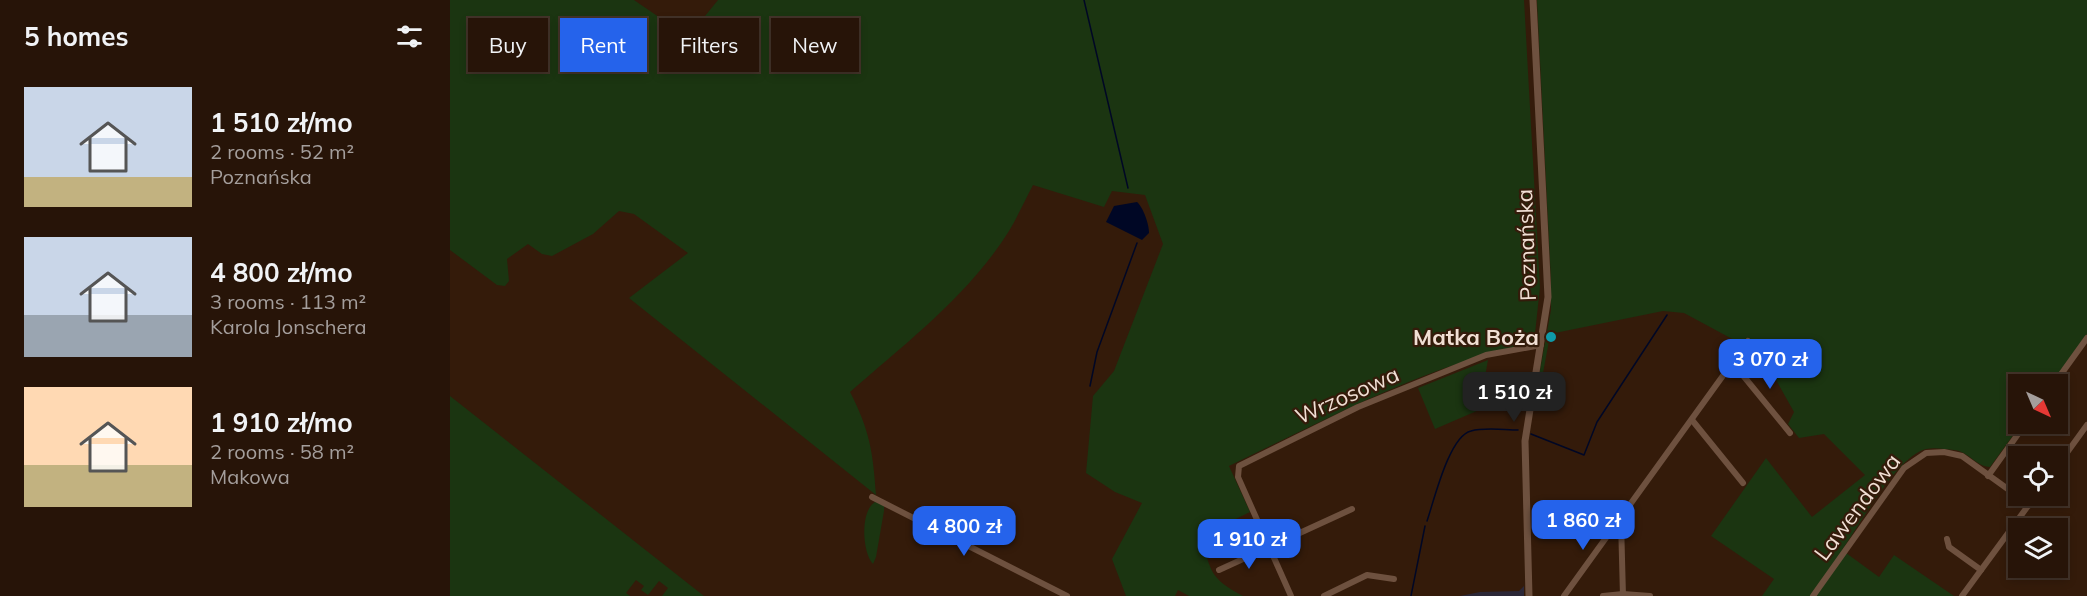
<!DOCTYPE html>
<html lang="en">
<head>
<meta charset="utf-8">
<style>
  :root { --surface:#271408; --page:#332116; --text:#f1f3f6; --muted:#a49e9c; --line:#433329; --accent:#2563eb }
  body { margin:0; font-family:Mulish,sans-serif; background:var(--page); color:var(--text); height:100vh; display:flex; flex-direction:column; font-size:22px; white-space:nowrap }
  * { box-sizing:border-box; margin:0 }
  p { font-size:20px; color:var(--muted) }
  .icon { flex:none; width:33px; height:33px; fill:none; stroke:currentColor; stroke-width:2; stroke-linecap:round; stroke-linejoin:round }
  .map { position:relative; flex:1; overflow:hidden }
  .details { display:flex; flex-direction:column; background:var(--surface); width:450px }
  .details>* { flex:none }
  .banner { position:absolute; left:18px; top:18px; width:570px; height:54px; display:flex; gap:12px }
  .needle { width:39px; rotate:136deg }
  .buttons { position:absolute; left:1558px; top:374px; display:grid; gap:12px }
  .buttons a { display:grid; place-items:center; width:60px; height:60px; border-radius:0px; background:var(--surface); box-shadow:0 3px 9px #0003,0 0 0 2px var(--line); font-size:30px }
  .price { position:absolute; translate:-50% -51px; padding:0 14px; border-radius:12px; background:var(--accent); color:#fff; font-size:20px; line-height:39px; filter:drop-shadow(0 2px 3px #0008) }
  .price::after { content:''; position:absolute; left:50%; top:36px; width:18px; height:14px; margin-left:-9px; background:inherit; clip-path:polygon(0 0,100% 0,50% 100%) }
  .price.current { background:#222; color:#fff }
  ul { padding:0; list-style:none }
  li { display:flex; align-items:center; gap:18px; height:150px; padding:0 24px }
  li span { display:grid; place-items:center; flex:none; width:168px; height:120px; border-radius:0px; color:#555 }
  li>.icon { margin-inline-start:auto }
  span .icon { width:72px; height:72px; fill:#fffc; stroke-width:1 }
  li b { font-size:26px }
  h2 { display:flex; justify-content:space-between; align-items:center; height:72px; padding:0 24px; font-size:26px }
  .pill { padding:0 21px; border-radius:0px; background:var(--surface); box-shadow:0 3px 9px #0003,0 0 0 2px var(--line); font-size:21px; line-height:54px }
  .pill.current { background:var(--accent); color:#fff }
  main { display:flex; flex:1; min-height:0 }
  .map>svg:first-child { display:block }
  .commercial { fill:#2b2737 }
  .green { fill:#1b3511 }
  .water { fill:#000725 }
  .lines { fill:none; stroke-linecap:round; stroke-linejoin:round }
  .stream { stroke:#000725; stroke-width:1.5 }
  .minor { stroke:#6e513f; stroke-width:6 }
  .tertiary { stroke:#6e513f; stroke-width:7 }
  .culture-dot { fill:#0f9aa8; stroke:#341b0a; stroke-width:2 }
  .labels { text-anchor:middle; dominant-baseline:central; stroke-width:4.5; stroke-linejoin:round; paint-order:stroke }
  .street-label { font-size:22px; fill:#f1dfd4; stroke:#341b0a }
  .poi-label { font-size:22px; font-weight:bold; fill:#f1dfd4; stroke:#341b0a; text-anchor:end }
</style>
</head>
<body>
<main>
<section class="details">
<h2>5 homes<svg class="icon" aria-label="filters" viewBox="0 0 24 24"><path d="M4 7h16M4 17h16"/><circle cx="9" cy="7" r="2"/><circle cx="15" cy="17" r="2"/></svg></h2>
<ul>
<li><span style="background:linear-gradient(#c9d6e8 75%,#c2b280 0)"><svg class="icon" aria-label="home" viewBox="0 0 24 24"><path d="M3 11l9-7 9 7M6 9v11h12V9"/></svg></span><div><b>1 510 zł/mo</b><p>2 rooms · 52 m²</p><p>Poznańska</p></div></li>
<li><span style="background:linear-gradient(#c9d6e8 65%,#9aa5b1 0)"><svg class="icon" aria-label="home" viewBox="0 0 24 24"><path d="M3 11l9-7 9 7M6 9v11h12V9"/></svg></span><div><b>4 800 zł/mo</b><p>3 rooms · 113 m²</p><p>Karola Jonschera</p></div></li>
<li><span style="background:linear-gradient(#ffd9b3 65%,#c2b280 0)"><svg class="icon" aria-label="home" viewBox="0 0 24 24"><path d="M3 11l9-7 9 7M6 9v11h12V9"/></svg></span><div><b>1 910 zł/mo</b><p>2 rooms · 58 m²</p><p>Makowa</p></div></li>
</ul>
</section>
<div class="map">
<svg width="1637" height="596" viewBox="0 0 1637 596">
  <rect width="100%" height="100%" fill="#341b0a"/>
  <path class="commercial" d="M 1074,586 L 1074,596 L 1010,596 L 1030,592 L 1069,591 Z"/>
  <g class="green">
    <path d="M 0,0 L 184,0 L 238,37 L 268,0 L 1074,0 L 1090,287 L 1084,343 C 977,364 877,419 779,466 L 800,512 L 751,536 C 761,571 759,578 793,596 L 739,596 L 728,590 L 725,596 L 676,596 L 662,559 L 692,503 L 665,492 L 636,473 L 643,396 L 664,371 L 713,244 L 695,195 L 662,191 L 654,207 L 583,185 C 575,200 568,216 559,231 C 519,295 456,343 400,392 C 420,431 423,452 426,495 L 179,298 L 238,253 L 184,214 L 169,211 L 143,234 L 102,256 L 92,254 L 78,244 L 57,259 L 59,281 L 55,286 L 47,285 L 0,250 Z"/>
    <path d="M 1087,0 L 1637,0 L 1637,334 L 1601,384 L 1569,384 L 1569,423 L 1572,423 L 1540,467 C 1527,467 1518,451 1504,450 C 1496,449 1484,447 1476,449 C 1447,456 1409,526 1392,550 L 1429,577 L 1444,555 L 1504,596 L 1312,596 L 1324,579 L 1261,536 L 1316,458 L 1362,517 L 1415,475 L 1374,434 L 1349,438 L 1338,424 L 1344,412 L 1312,355 L 1234,313 L 1213,311 L 1105,333 L 1099,341 L 1089,394 L 1086,392 L 1101,310 L 1101,281 Z"/>
    <path d="M 1038,360 L 1029,410 L 985,429 L 968,388 Z"/>
    <path d="M 0,396 L 254,596 L 212,596 L 218,588 L 209,581 L 198,595 L 191,590 L 194,586 L 186,580 L 176,593 L 180,596 L 0,596 Z"/>
    <path d="M 425,502 L 434,504 L 434,511 L 426,557 L 423,564 C 412,552 410,511 425,502 Z"/>
  </g>
  <path class="water" d="M 687,202 C 693,207 699,224 699,233 L 692,240 L 656,222 L 664,206 Z"/>
  <g class="lines">
    <g class="stream">
      <path d="M 634,0 L 678,188"/>
      <path d="M 640,386 L 647,352 L 687,243"/>
      <path d="M 1081,434 L 1134,455 L 1147,422 L 1217,315"/>
      <path d="M 977,521 C 984,501 999,436 1021,431 C 1035,427 1054,430 1068,430"/>
      <path d="M 961,596 L 975,526"/>
    </g>
    <g class="minor">
      <path d="M 1282,362 L 1340,433"/>
      <path d="M 1604,384 L 1637,338"/>
      <path d="M 1242,420 L 1293,483"/>
      <path d="M 1608,465 L 1637,425"/>
      <path d="M 1538,476 L 1576,423"/>
      <path d="M 422,497 L 617,596"/>
      <path d="M 1171,521 L 1173,596"/>
      <path d="M 1497,539 L 1499,547 L 1531,570"/>
      <path d="M 769,570 L 902,509"/>
      <path d="M 841,596 L 788,477 L 789,466 L 908,407 L 1036,355 L 1091,345"/>
      <path d="M 874,596 L 917,575 L 944,579"/>
      <path d="M 1114,596 L 1298,341"/>
      <path d="M 1153,596 L 1173,594 L 1200,596"/>
      <path d="M 1363,596 L 1454,468 L 1476,453 L 1494,452 L 1512,456 L 1580,505"/>
      <path d="M 1512,596 L 1586,495"/>
    </g>
    <path class="tertiary" d="M 1079,596 L 1075,441 L 1098,297 L 1083,0"/>
  </g>
  <circle class="culture-dot" cx="1101" cy="337" r="6"/>
  <g class="labels">
    <g class="street-label">
      <text transform="translate(1076 245) rotate(-92)">Poznańska</text>
      <text transform="translate(897 395) rotate(-24)">Wrzosowa</text>
      <text transform="translate(1407 507) rotate(-53)">Lawendowa</text>
    </g>
    <g class="poi-label">
      <text x="1089" y="337">Matka Boża</text>
    </g>
  </g>
</svg>
<div class="buttons">
<a><svg class="needle" viewBox="-14 -14 28 28"><path d="M0-13l5 13h-10z" fill="#e53935"/><path d="M0 13l5-13h-10z" fill="#a49e9c"/></svg></a>
<a><svg class="icon" aria-label="locate" viewBox="0 0 24 24"><circle cx="12" cy="12" r="6"/><path d="M12 2v4M12 18v4M2 12h4M18 12h4"/></svg></a>
<a><svg class="icon" aria-label="layers" viewBox="0 0 24 24"><path d="M12 4l9 5-9 5-9-5zM3 14l9 5 9-5"/></svg></a>
</div>
<b class="price" style="left:1320px;top:390px">3 070 zł</b>
<b class="price current" style="left:1064px;top:423px">1 510 zł</b>
<b class="price" style="left:1133px;top:551px">1 860 zł</b>
<b class="price" style="left:514px;top:557px">4 800 zł</b>
<b class="price" style="left:799px;top:570px">1 910 zł</b>
<div class="banner">
<a class="pill">Buy</a>
<a class="pill current">Rent</a>
<a class="pill">Filters</a>
<a class="pill">New</a>
</div>
</div>
</main>
</body>
</html>
